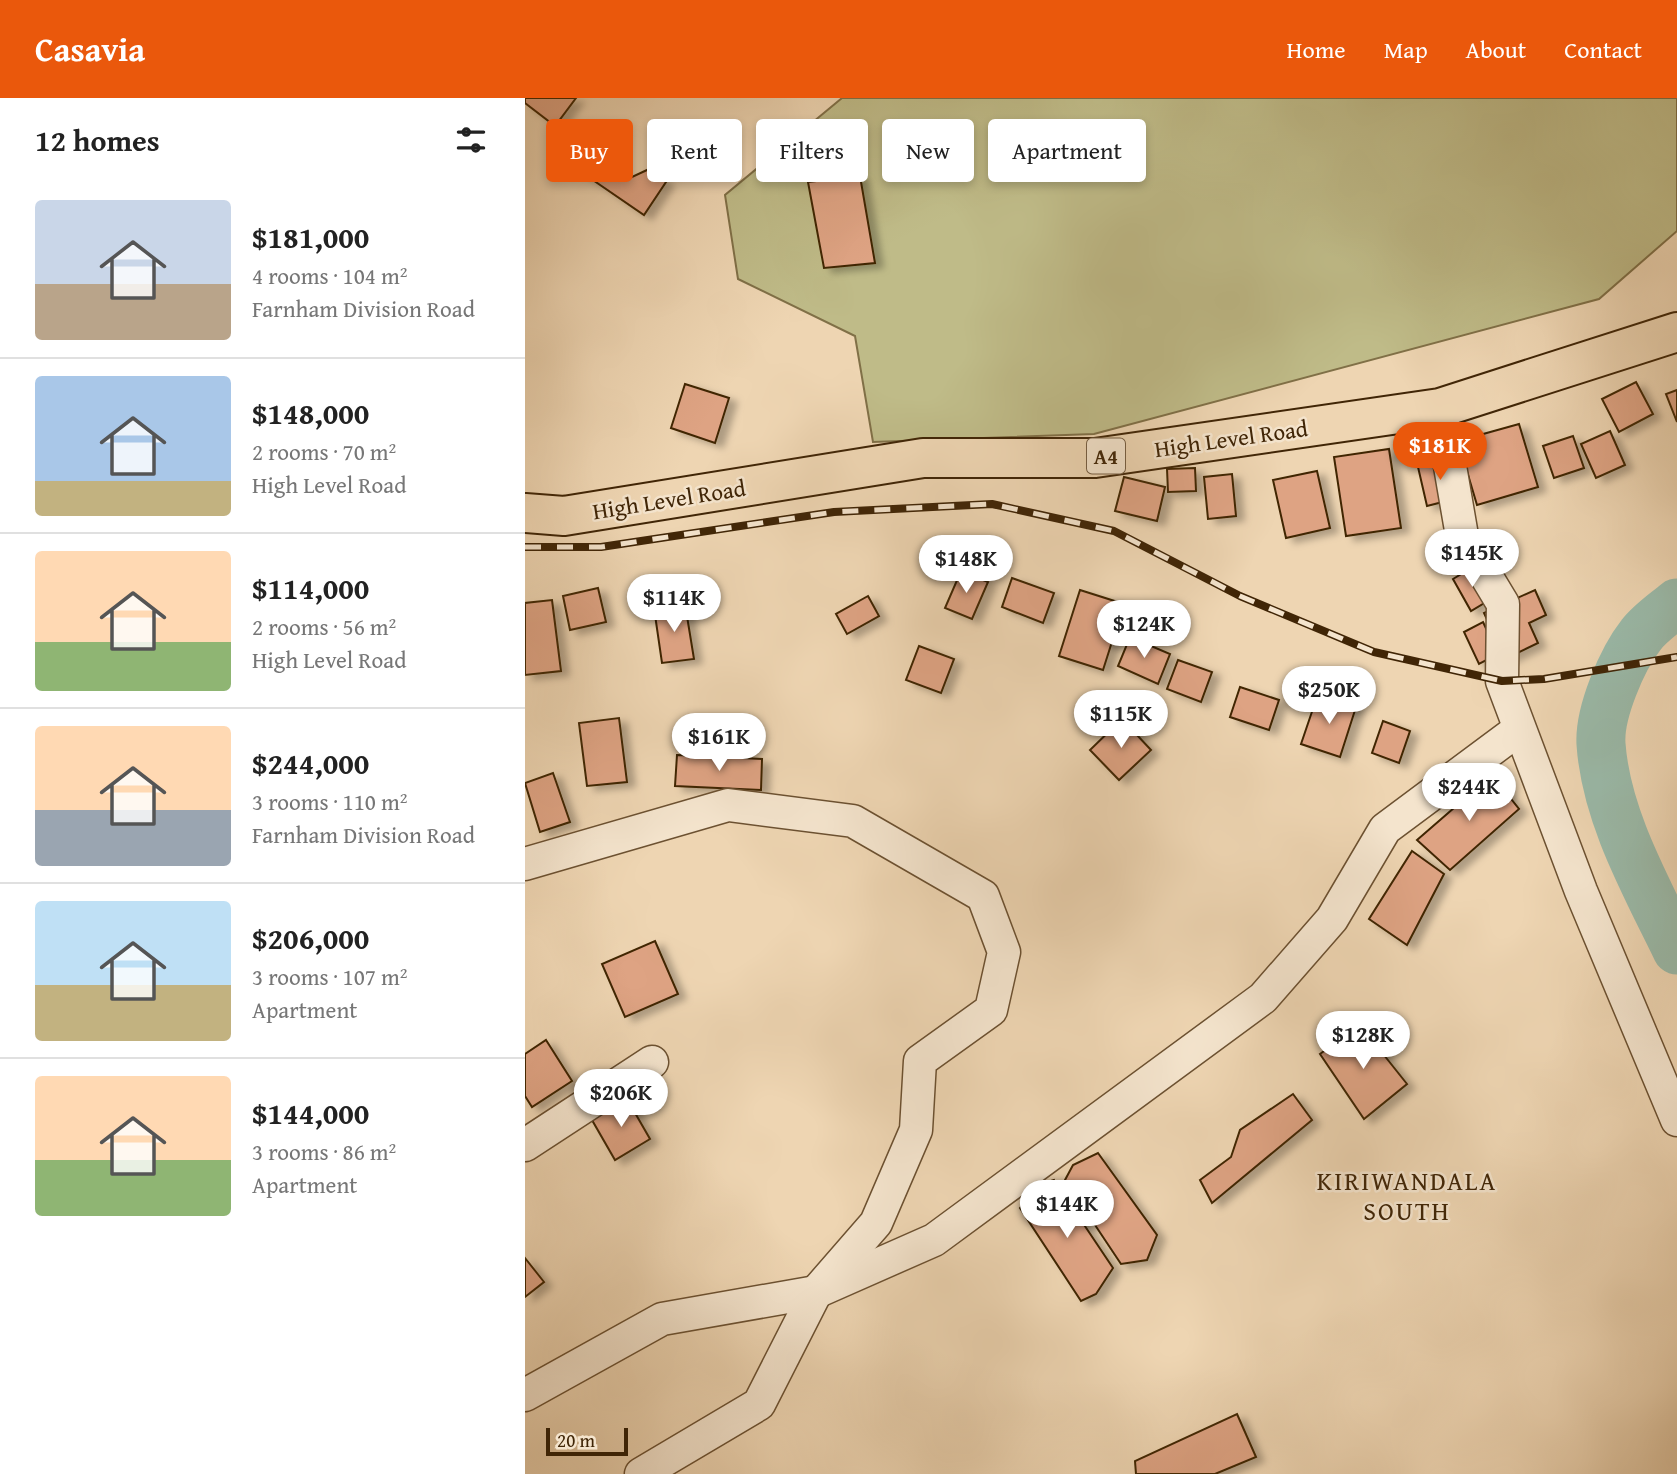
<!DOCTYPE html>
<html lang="en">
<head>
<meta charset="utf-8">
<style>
  :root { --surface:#fff; --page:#f6f6f6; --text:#222; --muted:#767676; --line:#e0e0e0; --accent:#ea580c }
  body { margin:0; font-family:"Gentium Book Plus",serif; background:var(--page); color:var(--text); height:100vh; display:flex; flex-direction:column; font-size:26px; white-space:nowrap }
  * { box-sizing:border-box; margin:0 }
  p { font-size:23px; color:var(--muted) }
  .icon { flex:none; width:38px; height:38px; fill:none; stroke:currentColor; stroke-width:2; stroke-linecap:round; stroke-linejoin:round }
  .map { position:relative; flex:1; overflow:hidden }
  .side { display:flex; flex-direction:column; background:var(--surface); width:525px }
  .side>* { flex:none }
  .banner { position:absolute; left:21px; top:21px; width:665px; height:63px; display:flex; gap:14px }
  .scale { position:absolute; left:21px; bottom:18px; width:82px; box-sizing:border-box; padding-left:7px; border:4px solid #402506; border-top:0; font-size:19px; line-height:24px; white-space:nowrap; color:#402506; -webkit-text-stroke:5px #f4e4cd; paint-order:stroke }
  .price { position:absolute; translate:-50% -60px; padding:0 16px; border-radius:24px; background:#fff; color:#222; font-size:23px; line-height:46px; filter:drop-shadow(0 2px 4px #0008) }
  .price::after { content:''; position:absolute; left:50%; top:42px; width:21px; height:16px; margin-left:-10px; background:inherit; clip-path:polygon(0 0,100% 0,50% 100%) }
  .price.selected { background:var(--accent); color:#fff }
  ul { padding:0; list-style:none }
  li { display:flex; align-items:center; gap:21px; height:175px; padding:0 35px }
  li+li { border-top:2px solid var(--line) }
  li span { display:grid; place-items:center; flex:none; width:196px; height:140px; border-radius:7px; color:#555 }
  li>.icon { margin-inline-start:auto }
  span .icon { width:84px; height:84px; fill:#fffc; stroke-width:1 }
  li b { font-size:30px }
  h2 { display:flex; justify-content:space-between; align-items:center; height:84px; padding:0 35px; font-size:30px }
  .tag { padding:0 24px; border-radius:7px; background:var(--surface); box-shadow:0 4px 10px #0003; font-size:24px; line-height:63px }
  .tag.selected { background:var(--accent); color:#fff }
  header { display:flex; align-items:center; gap:42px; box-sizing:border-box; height:98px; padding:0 35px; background:var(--accent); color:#fff }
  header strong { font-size:33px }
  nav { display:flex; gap:38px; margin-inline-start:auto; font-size:24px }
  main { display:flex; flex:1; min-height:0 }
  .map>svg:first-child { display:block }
  .park { fill:#bfbb88; stroke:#807047; stroke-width:2 }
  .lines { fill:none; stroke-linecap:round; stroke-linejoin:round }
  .river { stroke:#9ab9a8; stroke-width:49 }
  .building { fill:#dea383; stroke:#402506; stroke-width:2; filter:url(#shadow) }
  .street-casing { stroke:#6c5131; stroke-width:35 }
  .highway-casing { stroke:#402506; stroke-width:42 }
  .street { stroke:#f4e4cd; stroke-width:32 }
  .highway { stroke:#eed5b2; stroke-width:38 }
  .rail-casing { stroke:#402506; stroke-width:8 }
  .rail { stroke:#f4e4cd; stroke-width:5; stroke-dasharray:16; stroke-linecap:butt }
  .labels { text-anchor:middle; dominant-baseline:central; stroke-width:5; stroke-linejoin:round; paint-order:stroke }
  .shield { fill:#f4e4cd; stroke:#765e42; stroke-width:2 }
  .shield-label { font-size:21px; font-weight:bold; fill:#402506 }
  .street-label { font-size:23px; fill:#402506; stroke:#f4e4cd }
  .quarter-label { font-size:26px; letter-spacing:2px; fill:#402506; stroke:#f4e4cd }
</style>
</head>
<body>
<header>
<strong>Casavia</strong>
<nav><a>Home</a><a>Map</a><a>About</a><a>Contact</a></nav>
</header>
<main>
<section class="side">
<h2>12 homes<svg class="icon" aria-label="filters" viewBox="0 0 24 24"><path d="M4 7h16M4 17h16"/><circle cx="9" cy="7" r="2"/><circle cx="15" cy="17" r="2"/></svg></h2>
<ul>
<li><span style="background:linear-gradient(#c9d6e8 60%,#b9a48a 0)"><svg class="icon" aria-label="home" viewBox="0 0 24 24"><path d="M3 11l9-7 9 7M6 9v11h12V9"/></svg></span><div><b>$181,000</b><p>4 rooms · 104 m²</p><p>Farnham Division Road</p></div></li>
<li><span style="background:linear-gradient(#a9c7e8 75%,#c2b280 0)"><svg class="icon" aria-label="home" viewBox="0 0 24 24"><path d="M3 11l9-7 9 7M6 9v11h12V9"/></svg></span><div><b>$148,000</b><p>2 rooms · 70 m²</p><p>High Level Road</p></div></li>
<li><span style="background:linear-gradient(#ffd9b3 65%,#8fb573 0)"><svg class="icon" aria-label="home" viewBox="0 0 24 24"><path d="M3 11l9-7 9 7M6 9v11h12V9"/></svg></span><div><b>$114,000</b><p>2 rooms · 56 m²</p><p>High Level Road</p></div></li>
<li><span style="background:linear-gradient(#ffd9b3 60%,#9aa5b1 0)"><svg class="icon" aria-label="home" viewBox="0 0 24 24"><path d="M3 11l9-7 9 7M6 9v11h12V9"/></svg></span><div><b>$244,000</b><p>3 rooms · 110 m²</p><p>Farnham Division Road</p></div></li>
<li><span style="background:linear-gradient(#bfe0f5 60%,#c2b280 0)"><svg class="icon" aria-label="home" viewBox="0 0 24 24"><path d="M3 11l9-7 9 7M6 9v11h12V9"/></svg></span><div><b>$206,000</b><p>3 rooms · 107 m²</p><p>Apartment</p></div></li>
<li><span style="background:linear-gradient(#ffd9b3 60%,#8fb573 0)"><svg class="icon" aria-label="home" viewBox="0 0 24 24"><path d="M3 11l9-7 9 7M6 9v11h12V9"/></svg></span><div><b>$144,000</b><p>3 rooms · 86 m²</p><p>Apartment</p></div></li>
</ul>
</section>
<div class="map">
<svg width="1152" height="1376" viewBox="0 0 1152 1376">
  <defs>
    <filter id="shadow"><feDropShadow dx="8" dy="4.5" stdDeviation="3.5" flood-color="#0004"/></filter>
  </defs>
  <rect width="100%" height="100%" fill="#eed5b2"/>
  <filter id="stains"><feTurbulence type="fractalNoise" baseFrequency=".00286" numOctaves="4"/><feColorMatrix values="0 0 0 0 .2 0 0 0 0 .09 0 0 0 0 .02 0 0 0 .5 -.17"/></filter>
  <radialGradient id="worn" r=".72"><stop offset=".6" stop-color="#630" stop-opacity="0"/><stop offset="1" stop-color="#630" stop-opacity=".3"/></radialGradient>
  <path class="park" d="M 317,0 L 1152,0 L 1152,133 L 1074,201 L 569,336 L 348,344 L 330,238 L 213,181 L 200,97 Z"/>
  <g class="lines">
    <path class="river" d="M 1152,505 C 1140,515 1125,525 1116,537 C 1097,561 1074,615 1076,646 C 1081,718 1121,788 1152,852"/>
  </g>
  <g class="building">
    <path d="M 0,0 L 51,0 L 30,28 L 0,5 Z"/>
    <path d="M 67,30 L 84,39 L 74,58 L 87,76 L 105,80 L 122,72 L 141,84 L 119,117 L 46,67 Z"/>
    <path d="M 335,78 L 350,165 L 299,170 L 283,84 Z"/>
    <path d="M 1111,284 L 1128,316 L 1094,334 L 1077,301 Z"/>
    <path d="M 160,286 L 204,300 L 190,345 L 146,330 Z"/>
    <path d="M 1152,292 L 1152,324 L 1141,296 Z"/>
    <path d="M 994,326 L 1013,389 L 952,407 L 933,343 Z"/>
    <path d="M 1085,333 L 1100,367 L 1071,380 L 1056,346 Z"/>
    <path d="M 1048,338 L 1059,370 L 1029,380 L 1018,348 Z"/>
    <path d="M 864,351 L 876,430 L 821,438 L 809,359 Z"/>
    <path d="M 927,361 L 937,399 L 902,408 L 893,369 Z"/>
    <path d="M 670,370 L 671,393 L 643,394 L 642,371 Z"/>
    <path d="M 792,373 L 805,430 L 761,440 L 748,382 Z"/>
    <path d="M 707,376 L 711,418 L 683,421 L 679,379 Z"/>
    <path d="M 599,379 L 640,389 L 632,423 L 590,413 Z"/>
    <path d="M 948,469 L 966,501 L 946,513 L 928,481 Z"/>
    <path d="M 436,473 L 463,484 L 447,521 L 420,510 Z"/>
    <path d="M 487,480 L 529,495 L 518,525 L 477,509 Z"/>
    <path d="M 73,490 L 81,524 L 45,532 L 38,498 Z"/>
    <path d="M 555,492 L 599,506 L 578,572 L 534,558 Z"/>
    <path d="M 1010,492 L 1021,517 L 1004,525 L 1013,545 L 980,561 L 959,515 Z"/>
    <path d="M 343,498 L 354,518 L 322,536 L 311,516 Z"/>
    <path d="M 27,502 L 36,573 L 0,577 L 0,505 Z"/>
    <path d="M 160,506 L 169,561 L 137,565 L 129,510 Z"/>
    <path d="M 958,524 L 973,556 L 954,566 L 939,534 Z"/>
    <path d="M 605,539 L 645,556 L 633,586 L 593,568 Z"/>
    <path d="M 394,548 L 429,561 L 416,595 L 381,582 Z"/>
    <path d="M 653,562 L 687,574 L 676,604 L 642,591 Z"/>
    <path d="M 715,589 L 754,602 L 744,632 L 705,619 Z"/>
    <path d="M 793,596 L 831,609 L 815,659 L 776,646 Z"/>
    <path d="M 94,620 L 102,684 L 62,688 L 54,625 Z"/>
    <path d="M 597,621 L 626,652 L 594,682 L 565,652 Z"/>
    <path d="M 858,623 L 885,633 L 874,665 L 847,655 Z"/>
    <path d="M 152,657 L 237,661 L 236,692 L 150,688 Z"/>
    <path d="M 28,675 L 45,724 L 15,734 L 0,685 Z"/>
    <path d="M 967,677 L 994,711 L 925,772 L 892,742 Z"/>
    <path d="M 887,753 L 919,776 L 882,847 L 844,821 Z"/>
    <path d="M 130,843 L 153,896 L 100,919 L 77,866 Z"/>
    <path d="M 835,927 L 882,986 L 839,1021 L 795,956 Z"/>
    <path d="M 21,942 L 47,983 L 7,1009 L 0,998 L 0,956 Z"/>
    <path d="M 768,996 L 787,1022 L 687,1105 L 675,1082 L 706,1059 L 715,1032 Z"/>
    <path d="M 102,1001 L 125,1041 L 90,1062 L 67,1022 Z"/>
    <path d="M 573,1055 L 632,1137 L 622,1162 L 596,1166 L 540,1082 L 548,1067 Z"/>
    <path d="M 529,1082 L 588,1170 L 571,1196 L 556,1203 L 495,1110 L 513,1087 Z"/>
    <path d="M 0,1160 L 19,1184 L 0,1199 Z"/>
    <path d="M 712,1316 L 731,1359 L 690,1376 L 611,1376 L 610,1363 Z"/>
  </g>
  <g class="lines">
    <defs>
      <g id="street">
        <path d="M 915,310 L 937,438 L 978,506 L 977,583 L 1056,793 L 1152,1022"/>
        <path d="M 0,766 L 203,707 L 328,723 L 458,798 L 479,854 L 466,912 L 395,963 L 391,1032 L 351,1125 L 291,1194 L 234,1306 L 116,1376"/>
        <path d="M 0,1047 L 127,964"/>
        <path d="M 0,1297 L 137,1221 L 291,1194 L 409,1142 L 738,900 L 807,821 L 860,731 L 993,632"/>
      </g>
      <path id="highway" d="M 0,415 L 39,418 L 398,360 L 570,360 L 915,310 L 1152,234"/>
    </defs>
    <use href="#street" class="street-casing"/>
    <use href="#highway" class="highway-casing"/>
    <use href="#street" class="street"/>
    <use href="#highway" class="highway"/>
    <defs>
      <path id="rail" d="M 0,449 L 76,449 L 309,414 L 467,406 L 589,433 L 715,498 L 849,554 L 977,583 L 1019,581 L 1152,559"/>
    </defs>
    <use href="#rail" class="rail-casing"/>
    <use href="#rail" class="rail"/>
  </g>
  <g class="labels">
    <rect class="shield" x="562" y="340.5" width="38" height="35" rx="5"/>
    <g class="shield-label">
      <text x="581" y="358">A4</text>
    </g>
    <g class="street-label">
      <text transform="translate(706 340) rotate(-8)">High Level Road</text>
      <text transform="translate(144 401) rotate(-9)">High Level Road</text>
    </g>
    <g class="quarter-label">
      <text x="882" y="1082">KIRIWANDALA<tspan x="882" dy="30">SOUTH</tspan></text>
    </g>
  </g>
  <rect width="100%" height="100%" filter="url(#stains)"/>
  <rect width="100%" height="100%" fill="url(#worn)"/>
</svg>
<div class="scale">20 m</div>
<b class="price selected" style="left:915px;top:384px">$181K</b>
<b class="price" style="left:947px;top:491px">$145K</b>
<b class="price" style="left:441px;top:497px">$148K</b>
<b class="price" style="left:149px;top:536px">$114K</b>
<b class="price" style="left:619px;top:562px">$124K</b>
<b class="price" style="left:804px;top:628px">$250K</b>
<b class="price" style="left:596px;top:652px">$115K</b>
<b class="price" style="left:194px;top:675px">$161K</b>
<b class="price" style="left:944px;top:725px">$244K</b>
<b class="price" style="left:838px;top:973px">$128K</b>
<b class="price" style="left:96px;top:1031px">$206K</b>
<b class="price" style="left:542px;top:1142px">$144K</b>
<div class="banner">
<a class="tag selected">Buy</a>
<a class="tag">Rent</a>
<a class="tag">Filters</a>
<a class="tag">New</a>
<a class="tag">Apartment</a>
</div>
</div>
</main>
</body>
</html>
